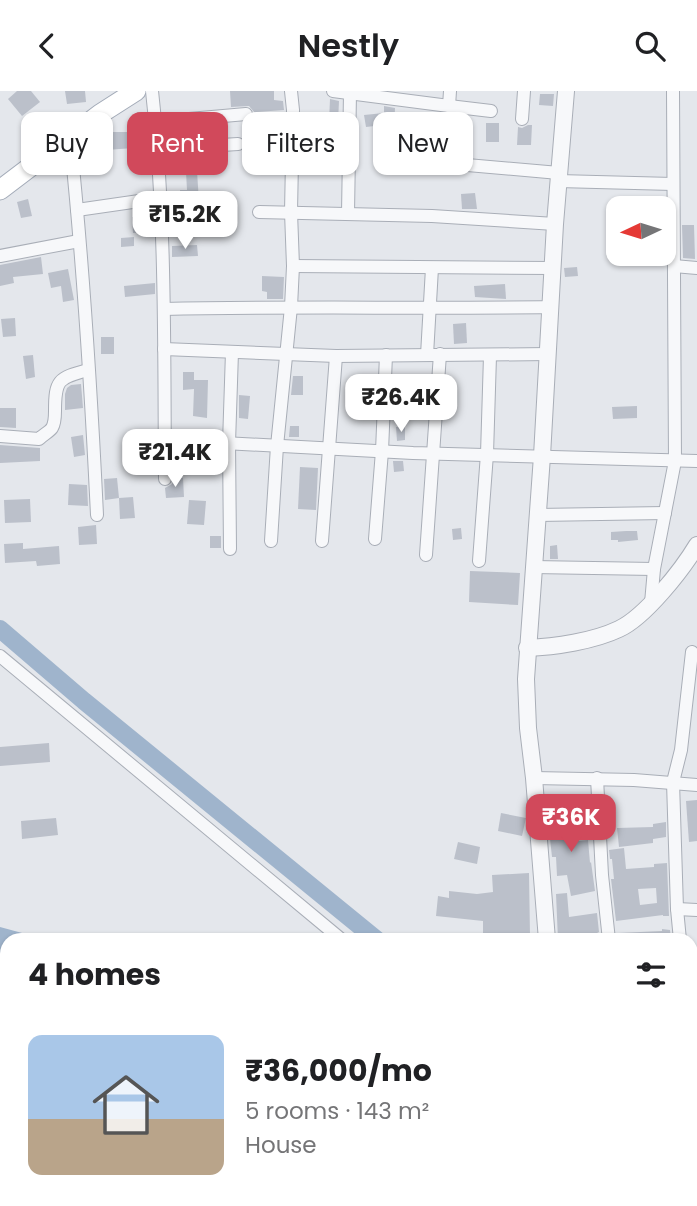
<!DOCTYPE html>
<html lang="en">
<head>
<meta charset="utf-8">
<style>
  :root { --surface:#fff; --page:#f2f2f2; --text:#202124; --muted:#757577; --accent:#d1495b }
  body { margin:0; font-family:Poppins,sans-serif; background:var(--page); color:var(--text); height:100vh; display:flex; flex-direction:column; font-size:26px; white-space:nowrap }
  * { box-sizing:border-box; margin:0 }
  p { font-size:23px; color:var(--muted) }
  .icon { flex:none; width:38px; height:38px; fill:none; stroke:currentColor; stroke-width:2; stroke-linecap:round; stroke-linejoin:round }
  .map { position:relative; flex:1; overflow:hidden }
  .details { position:absolute; left:0px; top:842px; width:698px; height:275px; display:flex; flex-direction:column; background:var(--surface); border-radius:21px 21px 0 0; box-shadow:0 2px 5px #0004 }
  .details>* { flex:none }
  .guide { position:absolute; left:21px; top:21px; width:656px; height:63px; display:flex; gap:14px }
  .needle { width:46px; rotate:266deg }
  .fabs { position:absolute; left:606px; top:105px; display:grid; gap:14px }
  .fabs a { display:grid; place-items:center; width:70px; height:70px; border-radius:14px; background:var(--surface); box-shadow:0 2px 5px #0004; font-size:35px }
  .price { position:absolute; translate:-50% -60px; padding:0 16px; border-radius:14px; background:#fff; color:#222; font-size:23px; line-height:46px; filter:drop-shadow(0 2px 4px #0008) }
  .price::after { content:''; position:absolute; left:50%; top:42px; width:21px; height:16px; margin-left:-10px; background:inherit; clip-path:polygon(0 0,100% 0,50% 100%) }
  .price.selected { background:var(--accent); color:#fff }
  ul { padding:0; list-style:none }
  li { display:flex; align-items:center; gap:21px; height:175px; padding:0 28px }
  li span { display:grid; place-items:center; flex:none; width:196px; height:140px; border-radius:14px; color:#555 }
  li>.icon { margin-inline-start:auto }
  span .icon { width:84px; height:84px; fill:#fffc; stroke-width:1 }
  li b { font-size:30px }
  h2 { display:flex; justify-content:space-between; align-items:center; height:84px; padding:0 28px; font-size:30px }
  .tag { padding:0 24px; border-radius:14px; background:var(--surface); box-shadow:0 2px 5px #0004; font-size:24px; line-height:63px }
  .tag.selected { background:var(--accent); color:#fff }
  header { display:flex; justify-content:space-between; align-items:center; height:91px; padding:0 28px; background:var(--surface); font-size:32px; font-weight:600 }
  .map>svg:first-child { display:block }
  .water { fill:#9fb4cc }
  .lines { fill:none; stroke-linecap:round; stroke-linejoin:round }
  .river { stroke:#9fb4cc; stroke-width:18 }
  .building { fill:#bbc0ca; fill-rule:evenodd }
  .minor-casing { stroke:#a9aeb7; stroke-width:14 }
  .tertiary-casing { stroke:#a9aeb7; stroke-width:18 }
  .primary-casing { stroke:#a3abb8; stroke-width:21 }
  .minor { stroke:#f7f8fa; stroke-width:12 }
  .tertiary { stroke:#f7f8fa; stroke-width:16 }
  .primary { stroke:#fff; stroke-width:19 }
</style>
</head>
<body>
<header><svg class="icon" aria-label="back" viewBox="0 0 24 24"><path d="M15 5l-7 7 7 7"/></svg>Nestly<svg class="icon" aria-label="search" viewBox="0 0 24 24"><circle cx="10" cy="10" r="6"/><path d="M15 15l6 6"/></svg></header>
<div class="map">
<svg width="697" height="1115" viewBox="0 0 697 1115">
  <rect width="100%" height="100%" fill="#e4e7ec"/>
  <path class="water" d="M 0,836 L 48,849 L 7,849 L 7,1110 L 60,1110 L 54,1115 L 0,1115 Z"/>
  <g class="lines">
    <g class="river">
      <path d="M 0,538 L 84,610 L 377,849"/>
      <path d="M 686,1110 L 689,1115"/>
    </g>
  </g>
  <g class="building">
    <path d="M 17,0 L 31,0 L 40,11 L 22,25 L 8,8 Z"/>
    <path d="M 65,0 L 85,0 L 86,11 L 67,13 Z"/>
    <path d="M 230,0 L 274,0 L 274,9 L 283,10 L 284,19 L 257,21 L 257,47 L 247,47 L 247,32 L 254,27 L 255,22 L 249,15 L 231,16 Z"/>
    <path d="M 540,3 L 554,3 L 553,15 L 539,14 Z"/>
    <path d="M 330,8 L 339,10 L 338,31 L 329,31 Z"/>
    <path d="M 384,15 L 395,17 L 394,40 L 383,39 L 383,34 L 366,36 L 364,24 L 384,22 Z"/>
    <path d="M 137,21 L 145,21 L 148,56 L 106,59 L 105,41 L 139,41 Z"/>
    <rect x="486" y="32" width="13" height="19"/>
    <path d="M 528,34 L 532,34 L 531,54 L 517,54 L 518,36 L 522,37 Z"/>
    <path d="M 197,80 L 199,111 L 181,112 L 180,99 L 187,99 L 186,81 Z"/>
    <path d="M 475,102 L 477,118 L 462,118 L 461,103 Z"/>
    <path d="M 28,108 L 32,125 L 21,127 L 17,111 Z"/>
    <path d="M 152,125 L 153,141 L 133,142 L 132,126 Z"/>
    <path d="M 682,134 L 694,134 L 695,168 L 683,167 Z"/>
    <path d="M 134,146 L 134,155 L 121,156 L 121,147 Z"/>
    <path d="M 197,154 L 198,165 L 172,166 L 172,155 Z"/>
    <path d="M 41,166 L 43,183 L 13,186 L 14,192 L 0,195 L 0,174 Z"/>
    <path d="M 577,176 L 578,185 L 565,186 L 564,177 Z"/>
    <path d="M 68,178 L 74,209 L 63,211 L 61,195 L 51,197 L 48,182 Z"/>
    <path d="M 262,185 L 284,186 L 283,208 L 267,208 L 267,201 L 262,200 Z"/>
    <path d="M 155,192 L 155,203 L 125,206 L 124,195 Z"/>
    <path d="M 505,193 L 506,208 L 475,206 L 474,195 Z"/>
    <path d="M 15,227 L 16,245 L 3,246 L 1,228 Z"/>
    <path d="M 466,232 L 467,252 L 454,253 L 453,233 Z"/>
    <rect x="101" y="246" width="13" height="17"/>
    <path d="M 33,264 L 35,286 L 26,288 L 23,265 Z"/>
    <path d="M 183,281 L 194,281 L 194,289 L 208,289 L 207,327 L 193,325 L 194,298 L 183,299 Z"/>
    <path d="M 293,285 L 303,285 L 303,304 L 291,304 Z"/>
    <path d="M 81,293 L 83,317 L 65,319 L 65,303 L 67,297 L 71,294 Z"/>
    <path d="M 239,304 L 250,305 L 248,328 L 239,327 Z"/>
    <path d="M 637,315 L 637,327 L 613,328 L 612,316 Z"/>
    <path d="M 0,317 L 16,317 L 16,337 L 0,336 Z"/>
    <path d="M 290,335 L 299,335 L 299,346 L 289,346 Z"/>
    <path d="M 396,336 L 405,336 L 405,349 L 397,350 Z"/>
    <path d="M 83,344 L 85,364 L 74,366 L 71,346 Z"/>
    <path d="M 0,354 L 40,357 L 40,370 L 0,372 Z"/>
    <path d="M 142,359 L 144,382 L 130,383 L 129,364 Z"/>
    <path d="M 393,370 L 403,370 L 404,380 L 394,381 Z"/>
    <path d="M 300,376 L 318,377 L 316,419 L 298,418 Z"/>
    <path d="M 117,387 L 119,407 L 105,409 L 104,388 Z"/>
    <path d="M 174,387 L 183,387 L 184,406 L 166,407 L 165,397 L 172,393 Z"/>
    <path d="M 69,393 L 87,394 L 88,415 L 68,414 Z"/>
    <path d="M 133,406 L 135,427 L 120,428 L 119,407 Z"/>
    <path d="M 30,408 L 31,431 L 5,432 L 4,409 Z"/>
    <path d="M 189,409 L 206,410 L 204,434 L 187,433 Z"/>
    <path d="M 96,434 L 97,453 L 79,454 L 78,436 Z"/>
    <path d="M 461,437 L 462,448 L 453,449 L 452,438 Z"/>
    <path d="M 626,440 L 637,440 L 638,449 L 618,451 L 618,449 L 611,449 L 611,441 Z"/>
    <rect x="210" y="445" width="11" height="12"/>
    <path d="M 23,452 L 23,458 L 59,455 L 60,473 L 37,475 L 36,470 L 5,472 L 4,453 Z"/>
    <path d="M 557,454 L 558,468 L 550,468 L 550,455 Z"/>
    <path d="M 470,480 L 520,482 L 518,514 L 469,511 Z"/>
    <path d="M 49,652 L 50,671 L 0,675 L 0,656 Z"/>
    <path d="M 697,709 L 697,750 L 689,751 L 686,710 Z"/>
    <path d="M 577,715 L 588,715 L 589,728 L 577,728 Z"/>
    <path d="M 501,722 L 526,727 L 522,745 L 498,740 Z"/>
    <path d="M 577,724 L 579,750 L 588,749 L 590,772 L 591,771 L 595,800 L 571,805 L 567,784 L 557,785 L 556,766 L 552,766 L 548,729 L 554,728 L 554,726 Z"/>
    <path d="M 56,727 L 58,744 L 22,748 L 21,730 Z"/>
    <path d="M 666,731 L 666,746 L 653,748 L 653,752 L 619,756 L 617,737 L 653,736 L 653,733 Z"/>
    <path d="M 458,751 L 480,756 L 477,773 L 454,768 Z"/>
    <path d="M 624,757 L 626,778 L 654,776 L 654,773 L 667,772 L 669,825 L 663,825 L 663,824 L 616,830 L 611,788 L 614,788 L 612,768 L 610,768 L 609,759 ZM 656,797 L 657,812 L 640,814 L 638,798 Z"/>
    <path d="M 529,782 L 530,845 L 495,846 L 495,849 L 483,849 L 483,830 L 436,825 L 438,805 L 449,807 L 449,800 L 477,803 L 493,801 L 492,784 Z"/>
    <path d="M 567,802 L 569,826 L 597,822 L 599,841 L 597,842 L 598,849 L 558,849 L 556,803 Z"/>
    <path d="M 662,838 L 670,839 L 671,849 L 619,849 L 619,842 L 662,840 Z"/>
  </g>
  <g class="lines">
    <defs>
      <g id="minor">
        <path d="M 152,0 C 166,128 164,259 165,388"/>
        <path d="M 333,0 L 449,15 L 450,0"/>
        <path d="M 449,15 L 491,20"/>
        <path d="M 522,28 L 524,0"/>
        <path d="M 155,31 L 246,23"/>
        <path d="M 70,46 C 83,171 91,298 97,424"/>
        <path d="M 158,58 L 238,53"/>
        <path d="M 399,68 L 559,82"/>
        <path d="M 558,90 L 673,93"/>
        <path d="M 77,119 L 160,107"/>
        <path d="M 259,121 L 432,125 L 555,133"/>
        <path d="M 348,122 L 350,2"/>
        <path d="M 0,165 L 79,150"/>
        <path d="M 293,175 L 553,177"/>
        <path d="M 674,175 L 697,177"/>
        <path d="M 164,218 C 293,215 422,218 551,216"/>
        <path d="M 164,258 L 336,265 L 548,263"/>
        <path d="M 427,264 L 432,177"/>
        <path d="M 0,345 L 39,348 C 43,344 49,341 52,337 C 55,332 55,326 55,320 C 55,289 58,287 88,279"/>
        <path d="M 205,351 L 413,362 L 697,370"/>
        <path d="M 537,424 L 665,422"/>
        <path d="M 375,448 L 382,360 L 386,264"/>
        <path d="M 271,450 L 277,355 L 291,216 L 293,175 L 291,121 L 293,19 L 291,0"/>
        <path d="M 322,450 L 336,265"/>
        <path d="M 230,458 L 229,352 L 232,261"/>
        <path d="M 426,464 L 440,263"/>
        <path d="M 479,470 L 487,363 L 490,265"/>
        <path d="M 533,476 L 654,478"/>
        <path d="M 651,512 L 654,478 L 675,370 L 673,0"/>
        <path d="M 0,565 L 342,849"/>
        <path d="M 534,687 L 634,689 L 697,694"/>
        <path d="M 597,687 L 602,784 L 609,849"/>
        <path d="M 677,818 L 697,819"/>
        <path d="M 680,849 L 677,818 L 673,691 L 681,659 L 692,561"/>
        <path d="M 691,879 L 697,879"/>
        <path d="M 691,948 L 692,954"/>
      </g>
      <g id="tertiary">
        <path d="M 527,557 C 555,556 594,550 619,538 C 645,526 682,479 697,454"/>
        <path d="M 547,849 L 534,687 L 528,637 L 526,588 L 542,365 L 555,133 L 566,0"/>
        <path d="M 535,1115 L 537,1110"/>
      </g>
      <path id="primary" d="M 0,99 L 100,23 L 136,0"/>
    </defs>
    <use href="#minor" class="minor-casing"/>
    <use href="#tertiary" class="tertiary-casing"/>
    <use href="#primary" class="primary-casing"/>
    <use href="#minor" class="minor"/>
    <use href="#tertiary" class="tertiary"/>
    <use href="#primary" class="primary"/>
  </g>
</svg>
<div class="fabs">
<a><svg class="needle" viewBox="-14 -14 28 28"><path d="M0-13l5 13h-10z" fill="#e53935"/><path d="M0 13l5-13h-10z" fill="#757577"/></svg></a>
</div>
<b class="price" style="left:185px;top:160px">₹15.2K</b>
<b class="price" style="left:401px;top:343px">₹26.4K</b>
<b class="price" style="left:175px;top:398px">₹21.4K</b>
<b class="price selected" style="left:571px;top:763px">₹36K</b>
<div class="guide">
<a class="tag">Buy</a>
<a class="tag selected">Rent</a>
<a class="tag">Filters</a>
<a class="tag">New</a>
</div>
<section class="details">
<h2>4 homes<svg class="icon" aria-label="filters" viewBox="0 0 24 24"><path d="M4 7h16M4 17h16"/><circle cx="9" cy="7" r="2"/><circle cx="15" cy="17" r="2"/></svg></h2>
<ul>
<li><span style="background:linear-gradient(#a9c7e8 60%,#b9a48a 0)"><svg class="icon" aria-label="home" viewBox="0 0 24 24"><path d="M3 11l9-7 9 7M6 9v11h12V9"/></svg></span><div><b>₹36,000/mo</b><p>5 rooms · 143 m²</p><p>House</p></div></li>
</ul>
</section>
</div>
</body>
</html>
